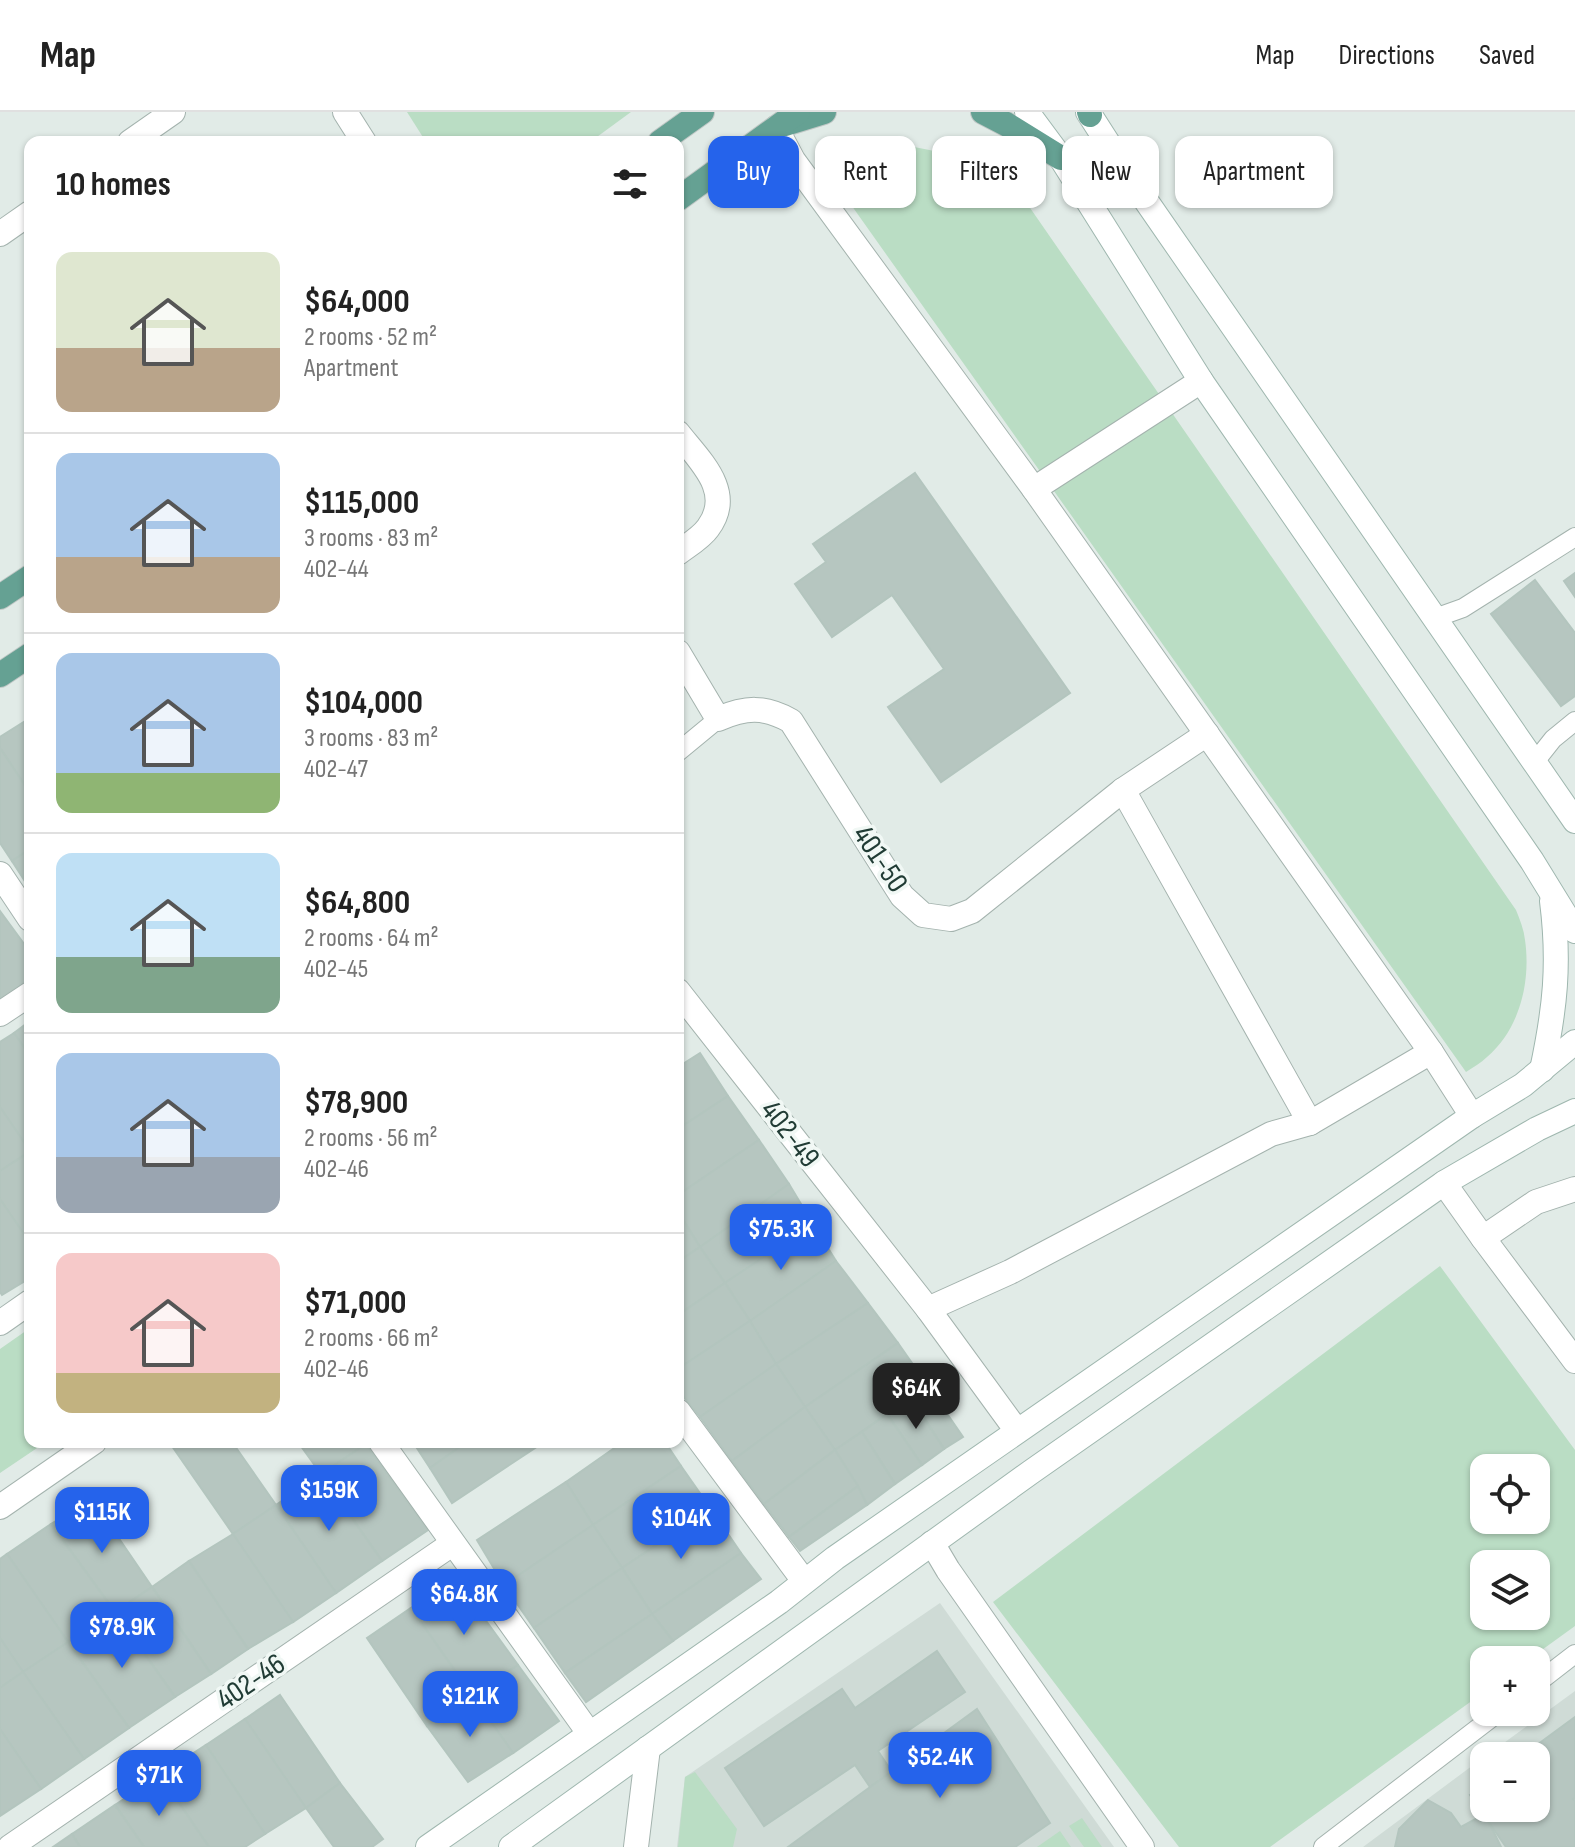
<!DOCTYPE html>
<html lang="en">
<head>
<meta charset="utf-8">
<style>
  :root { --surface:#fff; --page:#f6f6f6; --text:#222; --muted:#767676; --line:#e0e0e0; --accent:#2563eb }
  body { margin:0; font-family:"Sofia Sans Condensed",sans-serif; background:var(--page); color:var(--text); height:100vh; display:flex; flex-direction:column; font-size:30px; white-space:nowrap }
  * { box-sizing:border-box; margin:0 }
  p { font-size:26px; color:var(--muted) }
  .icon { flex:none; width:44px; height:44px; fill:none; stroke:currentColor; stroke-width:2; stroke-linecap:round; stroke-linejoin:round }
  .map { position:relative; flex:1; overflow:hidden }
  .panel { position:absolute; left:24px; top:24px; width:660px; height:1312px; display:flex; flex-direction:column; background:var(--surface); border-radius:16px; box-shadow:0 2px 6px #0004 }
  .panel>* { flex:none }
  .guide { position:absolute; left:708px; top:24px; width:746px; height:72px; display:flex; gap:16px }
  .buttons { position:absolute; left:1470px; top:1342px; display:grid; gap:16px }
  .buttons a { display:grid; place-items:center; width:80px; height:80px; border-radius:16px; background:var(--surface); box-shadow:0 2px 6px #0004; font-size:40px }
  .price { position:absolute; translate:-50% -68px; padding:0 18px; border-radius:16px; background:var(--accent); color:#fff; font-size:26px; line-height:52px; filter:drop-shadow(0 2px 4px #0008) }
  .price::after { content:''; position:absolute; left:50%; top:48px; width:24px; height:18px; margin-left:-12px; background:inherit; clip-path:polygon(0 0,100% 0,50% 100%) }
  .price.selected { background:#222; color:#fff }
  ul { padding:0; list-style:none }
  li { display:flex; align-items:center; gap:24px; height:200px; padding:0 32px }
  li+li { border-top:2px solid var(--line) }
  li span { display:grid; place-items:center; flex:none; width:224px; height:160px; border-radius:16px; color:#555 }
  li>.icon { margin-inline-start:auto }
  span .icon { width:96px; height:96px; fill:#fffc; stroke-width:1 }
  li b { font-size:34px }
  h2 { display:flex; justify-content:space-between; align-items:center; height:96px; padding:0 32px; font-size:34px }
  .tag { padding:0 28px; border-radius:16px; background:var(--surface); box-shadow:0 2px 6px #0004; font-size:28px; line-height:72px }
  .tag.selected { background:var(--accent); color:#fff }
  header { display:flex; align-items:center; gap:48px; box-sizing:border-box; height:112px; padding:0 40px; background:var(--surface); border-bottom:2px solid var(--line) }
  header strong { font-size:38px }
  nav { display:flex; gap:44px; margin-inline-start:auto; font-size:28px }
  .map>svg:first-child { display:block }
  .built { fill:#cfdbd6 }
  .green { fill:#baddc4; fill-rule:evenodd }
  .building { fill:#b6c6c0; stroke:#b3c5be; stroke-width:2 }
  .lines { fill:none; stroke-linecap:round; stroke-linejoin:round }
  .service-casing { stroke:#a4b3ae; stroke-width:20 }
  .minor-casing { stroke:#a4b3ae; stroke-width:26 }
  .secondary-casing { stroke:#9fb7af; stroke-width:26 }
  .primary-casing { stroke:#c1c8c6; stroke-width:26 }
  .service { stroke:#fff; stroke-width:18 }
  .minor { stroke:#fff; stroke-width:24 }
  .secondary { stroke:#fff; stroke-width:24 }
  .primary { stroke:#65a193; stroke-width:24 }
  .labels { text-anchor:middle; dominant-baseline:central; stroke-width:7; stroke-linejoin:round; paint-order:stroke }
  .street-label { font-size:30px; fill:#213c35; stroke:#f1f8f5 }
</style>
</head>
<body>
<header>
<strong>Map</strong>
<nav><a>Map</a><a>Directions</a><a>Saved</a></nav>
</header>
<div class="map">
<svg width="1575" height="1735" viewBox="0 0 1575 1735">
  <rect width="100%" height="100%" fill="#e1ebe7"/>
  <g class="built">
    <path d="M 940,1491 L 1114,1735 L 677,1735 L 685,1665 Z"/>
    <path d="M 1575,1579 L 1575,1735 L 1363,1735 L 1484,1645 L 1484,1696 L 1536,1696 L 1536,1644 L 1486,1644 Z"/>
  </g>
  <g class="green">
    <path d="M 407,0 L 631,0 L 590,30 L 426,30 Z"/>
    <path d="M 909,34 C 951,42 984,49 1017,77 L 1516,798 C 1520,808 1524,818 1525,828 C 1531,869 1520,917 1487,945 C 1481,951 1473,955 1466,960 L 820,49 L 852,36 Z"/>
    <path d="M 1440,1154 L 1575,1338 L 1575,1514 L 1528,1548 L 1484,1548 L 1484,1580 L 1270,1735 L 1179,1735 L 993,1490 ZM 1536,1356 L 1536,1408 L 1484,1408 L 1484,1356 ZM 1484,1452 L 1536,1452 L 1536,1504 L 1484,1504 Z"/>
    <path d="M 30,1216 L 30,1330 L 46,1330 L 0,1361 L 0,1237 Z"/>
    <path d="M 695,1660 L 737,1717 L 733,1735 L 678,1735 L 685,1665 Z"/>
    <path d="M 1082,1706 L 1102,1735 L 1084,1735 L 1069,1714 Z"/>
    <path d="M 1060,1719 L 1071,1735 L 1037,1735 Z"/>
  </g>
  <g class="building">
    <path d="M 915,361 L 1070,581 L 941,670 L 888,595 L 944,557 L 892,483 L 832,525 L 795,472 L 826,450 L 813,432 Z"/>
    <path d="M 1575,461 L 1575,485 L 1564,469 Z"/>
    <path d="M 1535,468 L 1575,521 L 1575,584 L 1561,594 L 1491,502 Z"/>
    <path d="M 30,606 L 30,681 L 0,636 L 0,625 Z"/>
    <path d="M 0,636 L 30,681 L 30,737 L 12,749 L 0,731 Z"/>
    <path d="M 30,737 L 30,777 L 12,749 Z"/>
    <path d="M 0,799 L 30,840 L 30,867 L 0,887 Z"/>
    <path d="M 30,909 L 30,944 L 14,921 Z"/>
    <path d="M 14,921 L 30,944 L 30,1039 L 0,995 L 0,930 Z"/>
    <path d="M 700,941 L 728,984 L 678,1017 L 678,955 Z"/>
    <path d="M 728,984 L 759,1028 L 678,1083 L 678,1017 Z"/>
    <path d="M 0,995 L 30,1039 L 0,1059 Z"/>
    <path d="M 759,1028 L 789,1072 L 700,1135 L 678,1100 L 678,1083 Z"/>
    <path d="M 30,1040 L 30,1131 L 0,1087 L 0,1059 Z"/>
    <path d="M 789,1072 L 813,1112 L 725,1171 L 700,1135 Z"/>
    <path d="M 0,1087 L 30,1131 L 30,1166 L 2,1183 L 0,1180 Z"/>
    <path d="M 678,1100 L 700,1135 L 678,1150 Z"/>
    <path d="M 813,1112 L 836,1149 L 750,1209 L 725,1171 Z"/>
    <path d="M 700,1135 L 725,1171 L 678,1203 L 678,1150 Z"/>
    <path d="M 836,1149 L 868,1191 L 776,1252 L 750,1209 Z"/>
    <path d="M 725,1171 L 750,1209 L 678,1257 L 678,1203 Z"/>
    <path d="M 868,1191 L 898,1231 L 805,1295 L 776,1252 Z"/>
    <path d="M 750,1209 L 776,1252 L 700,1305 L 678,1278 L 678,1257 Z"/>
    <path d="M 898,1231 L 928,1274 L 835,1338 L 805,1295 Z"/>
    <path d="M 776,1252 L 805,1295 L 732,1349 L 700,1305 Z"/>
    <path d="M 928,1274 L 963,1325 L 944,1337 L 911,1286 Z"/>
    <path d="M 911,1286 L 944,1337 L 922,1353 L 887,1302 Z"/>
    <path d="M 805,1295 L 835,1338 L 764,1392 L 732,1349 Z"/>
    <path d="M 887,1302 L 922,1353 L 895,1372 L 862,1320 Z"/>
    <path d="M 862,1320 L 895,1372 L 867,1393 L 835,1338 Z"/>
    <path d="M 179,1330 L 232,1330 L 276,1393 L 233,1422 L 172,1334 Z"/>
    <path d="M 298,1330 L 365,1330 L 366,1332 L 321,1362 Z"/>
    <path d="M 413,1330 L 467,1330 L 430,1356 Z"/>
    <path d="M 467,1330 L 539,1330 L 541,1332 L 452,1391 L 430,1356 Z"/>
    <path d="M 623,1330 L 665,1330 L 681,1354 L 593,1413 L 566,1370 Z"/>
    <path d="M 366,1332 L 428,1418 L 382,1449 L 321,1362 Z"/>
    <path d="M 835,1338 L 858,1374 L 789,1425 L 764,1392 Z"/>
    <path d="M 681,1354 L 711,1397 L 622,1456 L 593,1413 Z"/>
    <path d="M 321,1362 L 382,1449 L 336,1481 L 276,1393 Z"/>
    <path d="M 566,1370 L 593,1413 L 504,1473 L 477,1428 Z"/>
    <path d="M 858,1374 L 867,1393 L 800,1439 L 789,1425 Z"/>
    <path d="M 92,1387 L 152,1475 L 115,1500 L 51,1412 Z"/>
    <path d="M 276,1393 L 336,1481 L 293,1510 L 233,1422 Z"/>
    <path d="M 711,1397 L 741,1441 L 652,1502 L 622,1456 Z"/>
    <path d="M 51,1412 L 115,1500 L 68,1530 L 7,1442 Z"/>
    <path d="M 593,1413 L 622,1456 L 534,1516 L 504,1473 Z"/>
    <path d="M 233,1422 L 293,1510 L 248,1537 L 189,1449 Z"/>
    <path d="M 741,1441 L 761,1467 L 673,1529 L 652,1502 Z"/>
    <path d="M 7,1442 L 68,1530 L 23,1560 L 0,1526 L 0,1447 Z"/>
    <path d="M 189,1449 L 248,1537 L 211,1562 L 152,1475 Z"/>
    <path d="M 622,1456 L 652,1502 L 565,1561 L 534,1516 Z"/>
    <path d="M 455,1466 L 518,1553 L 472,1583 L 411,1496 Z"/>
    <path d="M 152,1475 L 211,1562 L 175,1585 L 115,1500 Z"/>
    <path d="M 411,1496 L 472,1583 L 427,1614 L 367,1526 Z"/>
    <path d="M 115,1500 L 175,1585 L 129,1616 L 68,1530 Z"/>
    <path d="M 652,1502 L 673,1529 L 586,1590 L 565,1561 Z"/>
    <path d="M 0,1526 L 23,1560 L 0,1576 Z"/>
    <path d="M 68,1530 L 129,1616 L 84,1647 L 23,1560 Z"/>
    <path d="M 937,1539 L 965,1580 L 878,1639 L 892,1660 L 870,1675 L 855,1653 L 764,1714 L 725,1656 L 842,1577 L 855,1596 Z"/>
    <path d="M 518,1553 L 559,1609 L 513,1641 L 472,1583 Z"/>
    <path d="M 23,1560 L 84,1647 L 41,1677 L 0,1617 L 0,1576 Z"/>
    <path d="M 280,1583 L 340,1671 L 306,1696 L 245,1607 Z"/>
    <path d="M 472,1583 L 513,1641 L 468,1670 L 427,1614 Z"/>
    <path d="M 977,1597 L 1050,1711 L 1015,1735 L 788,1735 Z"/>
    <path d="M 1575,1605 L 1575,1686 L 1573,1687 L 1575,1689 L 1575,1735 L 1506,1735 L 1470,1683 L 1484,1672 L 1484,1696 L 1536,1696 L 1536,1644 L 1522,1644 Z"/>
    <path d="M 245,1607 L 306,1696 L 265,1722 L 206,1633 Z"/>
    <path d="M 0,1617 L 41,1677 L 0,1704 Z"/>
    <path d="M 206,1633 L 265,1722 L 245,1735 L 209,1735 L 160,1663 Z"/>
    <path d="M 160,1663 L 209,1735 L 144,1735 L 115,1693 Z"/>
    <path d="M 340,1671 L 383,1727 L 372,1735 L 334,1735 L 306,1696 Z"/>
    <path d="M 1428,1688 L 1451,1701 L 1461,1715 L 1485,1702 L 1501,1735 L 1395,1735 L 1399,1717 Z"/>
    <path d="M 115,1693 L 144,1735 L 80,1735 L 72,1722 Z"/>
    <path d="M 72,1722 L 80,1735 L 53,1735 Z"/>
  </g>
  <g class="lines">
    <defs>
      <g id="service">
        <path d="M 1435,506 L 1463,496 L 1575,425"/>
        <path d="M 678,640 L 718,607"/>
        <path d="M 1534,651 L 1553,627 L 1575,609"/>
        <path d="M 1536,1572 L 1575,1542"/>
        <path d="M 1323,1735 L 1499,1600"/>
      </g>
      <g id="minor">
        <path d="M 345,0 L 364,30"/>
        <path d="M 776,16 L 793,48 L 1034,377 L 1431,940 L 1472,1004"/>
        <path d="M 130,30 L 173,0"/>
        <path d="M 0,122 L 30,101"/>
        <path d="M 678,321 C 700,349 735,380 708,416 C 701,426 687,434 678,441"/>
        <path d="M 1034,377 L 1201,269"/>
        <path d="M 678,540 L 718,607 C 746,595 764,594 791,609 L 902,784 L 923,803 L 951,807 L 972,799 L 1123,678 L 1207,622"/>
        <path d="M 1123,678 L 1310,1011"/>
        <path d="M 0,762 L 30,807"/>
        <path d="M 678,879 L 928,1197 L 1017,1319"/>
        <path d="M 0,902 L 30,882"/>
        <path d="M 1444,1071 L 1483,1126 L 1575,1249"/>
        <path d="M 1483,1126 L 1536,1090 L 1575,1077"/>
        <path d="M 928,1197 L 1010,1160 L 1271,1022 L 1310,1011 L 1431,940"/>
        <path d="M 0,1211 L 30,1190"/>
        <path d="M 678,1299 L 804,1469"/>
        <path d="M 381,1330 L 589,1621"/>
        <path d="M 0,1395 L 94,1330"/>
        <path d="M 932,1431 L 948,1458 L 1142,1735"/>
        <path d="M 10,1735 L 452,1432"/>
        <path d="M 636,1735 L 648,1636"/>
      </g>
      <g id="secondary">
        <path d="M 1027,0 L 1061,46 L 1201,269 L 1532,749 L 1575,819"/>
        <path d="M 1088,0 L 1131,67 L 1575,709"/>
        <path d="M 1542,958 C 1555,897 1560,852 1552,789"/>
        <path d="M 428,1735 L 779,1490 L 835,1446 L 1472,1004 L 1523,973 L 1575,930"/>
        <path d="M 511,1735 L 1031,1360 L 1444,1071 L 1537,1017 L 1575,999"/>
      </g>
      <g id="primary">
        <path d="M 983,0 L 1006,12 L 1061,46"/>
        <path d="M 1089,0 L 1090,3"/>
        <path d="M 785,12 L 824,0"/>
        <path d="M 660,30 L 702,0"/>
        <path d="M 678,87 L 798,0"/>
        <path d="M 0,485 L 30,465"/>
        <path d="M 0,563 L 30,543"/>
      </g>
    </defs>
    <use href="#service" class="service-casing"/>
    <use href="#minor" class="minor-casing"/>
    <use href="#secondary" class="secondary-casing"/>
    <use href="#primary" class="primary-casing"/>
    <use href="#service" class="service"/>
    <use href="#minor" class="minor"/>
    <use href="#secondary" class="secondary"/>
    <use href="#primary" class="primary"/>
  </g>
  <g class="labels">
    <g class="street-label">
      <text transform="translate(880 747) rotate(56)">401-50</text>
      <text transform="translate(790 1022) rotate(52)">402-49</text>
      <text transform="translate(251 1570) rotate(-34)">402-46</text>
    </g>
  </g>
</svg>
<div class="buttons">
<a><svg class="icon" aria-label="locate" viewBox="0 0 24 24"><circle cx="12" cy="12" r="6"/><path d="M12 2v4M12 18v4M2 12h4M18 12h4"/></svg></a>
<a><svg class="icon" aria-label="layers" viewBox="0 0 24 24"><path d="M12 4l9 5-9 5-9-5zM3 14l9 5 9-5"/></svg></a>
<a>+</a>
<a>−</a>
</div>
<b class="price" style="left:781px;top:1160px">$75.3K</b>
<b class="price selected" style="left:916px;top:1319px">$64K</b>
<b class="price" style="left:329px;top:1421px">$159K</b>
<b class="price" style="left:102px;top:1443px">$115K</b>
<b class="price" style="left:681px;top:1449px">$104K</b>
<b class="price" style="left:464px;top:1525px">$64.8K</b>
<b class="price" style="left:122px;top:1558px">$78.9K</b>
<b class="price" style="left:470px;top:1627px">$121K</b>
<b class="price" style="left:940px;top:1688px">$52.4K</b>
<b class="price" style="left:159px;top:1706px">$71K</b>
<div class="guide">
<a class="tag selected">Buy</a>
<a class="tag">Rent</a>
<a class="tag">Filters</a>
<a class="tag">New</a>
<a class="tag">Apartment</a>
</div>
<section class="panel">
<h2>10 homes<svg class="icon" aria-label="filters" viewBox="0 0 24 24"><path d="M4 7h16M4 17h16"/><circle cx="9" cy="7" r="2"/><circle cx="15" cy="17" r="2"/></svg></h2>
<ul>
<li><span style="background:linear-gradient(#dfe7d0 60%,#b9a48a 0)"><svg class="icon" aria-label="home" viewBox="0 0 24 24"><path d="M3 11l9-7 9 7M6 9v11h12V9"/></svg></span><div><b>$64,000</b><p>2 rooms · 52 m²</p><p>Apartment</p></div></li>
<li><span style="background:linear-gradient(#a9c7e8 65%,#b9a48a 0)"><svg class="icon" aria-label="home" viewBox="0 0 24 24"><path d="M3 11l9-7 9 7M6 9v11h12V9"/></svg></span><div><b>$115,000</b><p>3 rooms · 83 m²</p><p>402-44</p></div></li>
<li><span style="background:linear-gradient(#a9c7e8 75%,#8fb573 0)"><svg class="icon" aria-label="home" viewBox="0 0 24 24"><path d="M3 11l9-7 9 7M6 9v11h12V9"/></svg></span><div><b>$104,000</b><p>3 rooms · 83 m²</p><p>402-47</p></div></li>
<li><span style="background:linear-gradient(#bfe0f5 65%,#7fa58c 0)"><svg class="icon" aria-label="home" viewBox="0 0 24 24"><path d="M3 11l9-7 9 7M6 9v11h12V9"/></svg></span><div><b>$64,800</b><p>2 rooms · 64 m²</p><p>402-45</p></div></li>
<li><span style="background:linear-gradient(#a9c7e8 65%,#9aa5b1 0)"><svg class="icon" aria-label="home" viewBox="0 0 24 24"><path d="M3 11l9-7 9 7M6 9v11h12V9"/></svg></span><div><b>$78,900</b><p>2 rooms · 56 m²</p><p>402-46</p></div></li>
<li><span style="background:linear-gradient(#f6c9c9 75%,#c2b280 0)"><svg class="icon" aria-label="home" viewBox="0 0 24 24"><path d="M3 11l9-7 9 7M6 9v11h12V9"/></svg></span><div><b>$71,000</b><p>2 rooms · 66 m²</p><p>402-46</p></div></li>
</ul>
</section>
</div>
</body>
</html>
